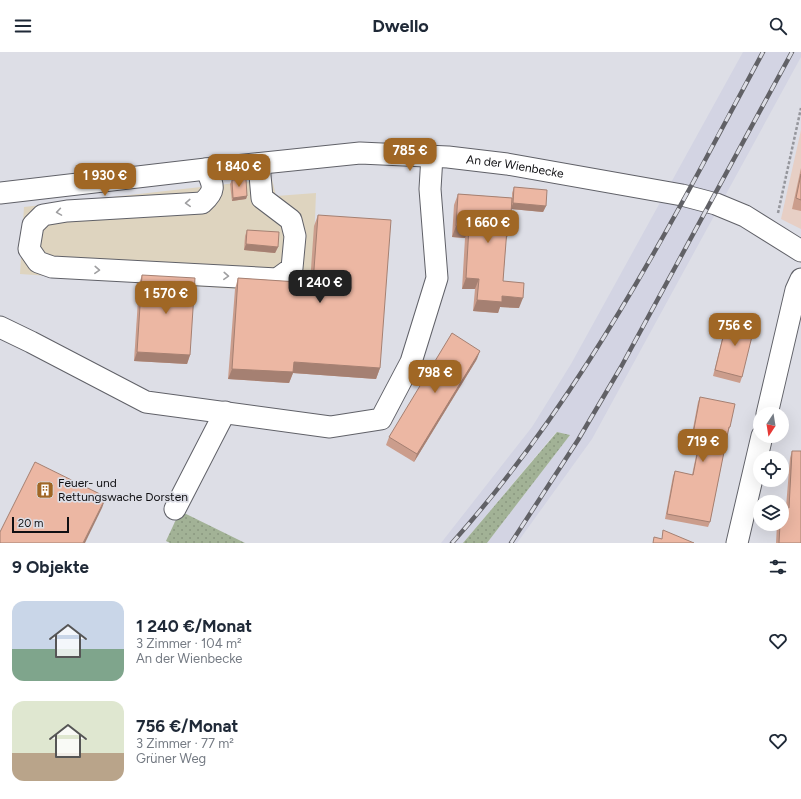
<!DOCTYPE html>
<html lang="de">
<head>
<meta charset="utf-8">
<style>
  :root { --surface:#fff; --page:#f2f2f3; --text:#1f2937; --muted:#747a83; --accent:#a06725 }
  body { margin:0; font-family:Figtree,sans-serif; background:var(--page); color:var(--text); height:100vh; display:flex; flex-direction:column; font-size:15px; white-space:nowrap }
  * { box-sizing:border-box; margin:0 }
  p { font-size:13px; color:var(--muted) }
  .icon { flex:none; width:22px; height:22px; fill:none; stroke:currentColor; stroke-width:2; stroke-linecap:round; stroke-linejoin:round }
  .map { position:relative; height:491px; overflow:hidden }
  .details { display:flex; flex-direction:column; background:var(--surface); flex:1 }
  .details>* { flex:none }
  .needle { width:26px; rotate:192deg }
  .fabs { position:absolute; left:753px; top:355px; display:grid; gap:8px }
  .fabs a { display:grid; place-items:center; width:36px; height:36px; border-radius:50%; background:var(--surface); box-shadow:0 4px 16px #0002; font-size:20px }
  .scale { position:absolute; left:12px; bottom:10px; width:57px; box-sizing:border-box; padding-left:4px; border:2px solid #101013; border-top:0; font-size:11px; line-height:14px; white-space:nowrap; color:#101013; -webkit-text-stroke:3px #dddee6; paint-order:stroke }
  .price { position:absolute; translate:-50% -34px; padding:0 9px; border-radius:8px; background:var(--accent); color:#fff; font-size:13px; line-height:26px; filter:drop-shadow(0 1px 2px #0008) }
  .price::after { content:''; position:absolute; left:50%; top:24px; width:12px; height:9px; margin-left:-6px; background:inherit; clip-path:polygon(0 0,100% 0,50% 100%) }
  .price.current { background:#222; color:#fff }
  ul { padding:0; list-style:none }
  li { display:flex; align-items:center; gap:12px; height:100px; padding:0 12px }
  li span { display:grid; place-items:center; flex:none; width:112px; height:80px; border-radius:12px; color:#555 }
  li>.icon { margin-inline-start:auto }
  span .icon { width:48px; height:48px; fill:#fffc; stroke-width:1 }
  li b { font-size:17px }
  h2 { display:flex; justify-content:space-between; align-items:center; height:48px; padding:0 12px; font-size:17px }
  header { display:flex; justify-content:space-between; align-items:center; height:52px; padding:0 12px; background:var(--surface); font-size:18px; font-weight:700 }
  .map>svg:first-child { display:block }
  .built { fill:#d3d4e3 }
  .industrial { fill:#ded4bf }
  .education { fill:#e7cfc5 }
  .grass { fill:url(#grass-dots) }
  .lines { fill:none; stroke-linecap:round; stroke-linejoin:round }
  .minor-casing { stroke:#606168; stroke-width:23 }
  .path { stroke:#95969c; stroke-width:2.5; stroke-dasharray:3 2; stroke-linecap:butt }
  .minor { stroke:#fff; stroke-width:21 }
  .rail-casing { stroke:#616166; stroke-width:4.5 }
  .rail { stroke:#dddee6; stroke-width:3; stroke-dasharray:9; stroke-linecap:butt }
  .wall { fill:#cb9d8c }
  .shaded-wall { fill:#a58072 }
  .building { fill:#ecb7a3; stroke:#a58072 }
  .oneway { stroke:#9f9fa1 }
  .labels { text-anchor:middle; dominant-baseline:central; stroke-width:3.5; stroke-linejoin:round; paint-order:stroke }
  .street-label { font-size:12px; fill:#101013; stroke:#dddee6 }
  .poi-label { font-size:12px; fill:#101013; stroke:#dddee6; text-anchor:start }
</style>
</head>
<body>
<header><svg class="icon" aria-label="menu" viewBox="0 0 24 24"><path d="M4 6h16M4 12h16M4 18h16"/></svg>Dwello<svg class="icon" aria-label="search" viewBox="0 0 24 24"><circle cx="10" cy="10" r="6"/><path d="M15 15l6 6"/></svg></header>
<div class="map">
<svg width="801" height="491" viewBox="0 0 801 491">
  <defs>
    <pattern id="grass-dots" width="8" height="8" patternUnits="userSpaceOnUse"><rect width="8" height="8" fill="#a2b296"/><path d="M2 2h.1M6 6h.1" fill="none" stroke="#8a9880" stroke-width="1.8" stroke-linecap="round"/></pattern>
  </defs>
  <rect width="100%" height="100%" fill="#dddee6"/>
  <path class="built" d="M 743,0 L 801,0 L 801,5 L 592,387 L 517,491 L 487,491 L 570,383 L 556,380 L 463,491 L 441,491 L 532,375 L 571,312 Z"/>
  <path class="industrial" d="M 272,127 L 276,144 L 316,141 L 312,242 L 20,222 L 24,155 Z"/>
  <path class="education" d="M 801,78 L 801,177 L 781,167 Z"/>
  <g class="grass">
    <path d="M 557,380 L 570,383 L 487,491 L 463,491 Z"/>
    <path d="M 180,459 L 245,491 L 170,491 L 166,489 Z"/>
  </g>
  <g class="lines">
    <defs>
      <g id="minor">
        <path d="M 206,117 C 213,133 217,138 202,151 L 67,159 L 43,163 L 33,173 L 29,197 L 38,210 L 52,215 L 277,227 L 292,216 L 295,184 L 291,168 L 262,146 L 259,112"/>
        <path id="s1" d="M 0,141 L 206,117 L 360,101 L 448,105 L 507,112 L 682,143 L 716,152 L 745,164 L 801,199"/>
        <path d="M 0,275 L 31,290 L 146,350 L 330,375 L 381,367 L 411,310 L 437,226 L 430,137 L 432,104"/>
        <path d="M 767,362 L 796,238 L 801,227"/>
        <path d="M 175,457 L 225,360"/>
        <path d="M 737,491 L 762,384"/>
      </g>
    </defs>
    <use href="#minor" class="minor-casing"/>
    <path class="path" d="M 778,161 L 801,56"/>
    <use href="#minor" class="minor"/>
    <defs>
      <g id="rail">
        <path d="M 452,491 C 554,377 631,246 703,112 C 723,74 743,37 763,0"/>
        <path d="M 511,491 L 578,388 L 621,315 L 792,0"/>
      </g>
    </defs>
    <use href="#rail" class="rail-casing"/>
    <use href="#rail" class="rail"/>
  </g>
  <g class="wall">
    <path d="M 801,116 L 801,159 L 792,157 Z"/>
    <path d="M 232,128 L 247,144 L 246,147 L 232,149 L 230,132 Z"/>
    <path d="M 514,135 L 546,154 L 543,160 L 511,157 L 510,177 L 506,188 L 503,229 L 519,256 L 500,255 L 498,261 L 473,259 L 475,237 L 462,237 L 465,186 L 452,185 L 454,153 L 458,142 L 512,146 L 512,141 Z"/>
    <path d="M 318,163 L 380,316 L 376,327 L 293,321 L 289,331 L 228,327 L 235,237 L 238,226 L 310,231 L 314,174 Z"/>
    <path d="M 247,178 L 278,195 L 275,201 L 244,198 L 245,184 Z"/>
    <path d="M 142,223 L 190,303 L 187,312 L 134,309 L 139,232 Z"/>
    <path d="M 728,265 L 742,325 L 740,331 L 713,324 L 726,271 Z"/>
    <path d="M 477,307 L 414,410 L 386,393 L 389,385 Z"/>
    <path d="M 700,345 L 730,375 L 728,380 L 710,470 L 708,475 L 665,467 L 673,424 L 675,419 L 692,423 L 699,389 L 691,387 L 698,350 Z"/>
    <path d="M 792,399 L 801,491 L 776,491 L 777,472 L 782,472 L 786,455 L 790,406 Z"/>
  </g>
  <g class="shaded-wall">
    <path d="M 247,144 L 246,147 L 232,149 L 233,146 Z"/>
    <path d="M 513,151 L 546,154 L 543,160 L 511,157 Z"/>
    <path d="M 456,174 L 469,175 L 465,186 L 452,185 Z"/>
    <path d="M 507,177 L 510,177 L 506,188 Z"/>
    <path d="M 246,192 L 278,195 L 275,201 L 244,198 Z"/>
    <path d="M 466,226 L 479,227 L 475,237 L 462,237 Z"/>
    <path d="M 502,244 L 523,246 L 519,256 L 500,255 L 498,261 L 473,259 L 477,248 Z"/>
    <path d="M 480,299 L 477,307 L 414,410 L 417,402 Z"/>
    <path d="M 137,300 L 190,303 L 187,312 L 134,309 Z"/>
    <path d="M 294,310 L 380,316 L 376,327 L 293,321 L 289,331 L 228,327 L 232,317 Z"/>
    <path d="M 693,382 L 701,383 L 699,389 L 691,387 Z"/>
    <path d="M 106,445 L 102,456 L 85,491 L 83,491 Z"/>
  </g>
  <g class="building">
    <path d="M 801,122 L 801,148 L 796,146 Z"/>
    <path d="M 246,127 L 247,144 L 233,146 L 232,128 Z"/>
    <path d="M 514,135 L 547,138 L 546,154 L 513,151 Z"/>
    <path d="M 458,142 L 512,146 L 510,177 L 507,177 L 503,229 L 524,231 L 523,246 L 502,244 L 502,250 L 477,248 L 479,227 L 466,226 L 469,175 L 456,174 Z"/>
    <path d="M 318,163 L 391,168 L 380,316 L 294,310 L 293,320 L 232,317 L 238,226 L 313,231 Z"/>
    <path d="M 247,178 L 279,180 L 278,195 L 246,192 Z"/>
    <path d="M 142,223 L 195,226 L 190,303 L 137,300 Z"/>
    <path d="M 728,265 L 755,272 L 742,325 L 715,318 Z"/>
    <path d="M 452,281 L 480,299 L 417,402 L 389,385 Z"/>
    <path d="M 700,345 L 735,352 L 730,375 L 729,375 L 710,470 L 667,462 L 675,419 L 693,423 L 701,383 L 693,382 Z"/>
    <path d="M 792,399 L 801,399 L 801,491 L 779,491 L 780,472 L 782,472 L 782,455 L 789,456 Z"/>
    <path d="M 35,410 L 106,445 L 83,491 L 0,491 L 0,480 Z"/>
    <path d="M 663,478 L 694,491 L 653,491 L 654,485 L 662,487 Z"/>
  </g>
  <defs><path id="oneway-chevron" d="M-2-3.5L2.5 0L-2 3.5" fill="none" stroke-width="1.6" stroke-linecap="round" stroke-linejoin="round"/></defs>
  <g class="oneway">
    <use href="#oneway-chevron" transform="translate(188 151) rotate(177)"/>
    <use href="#oneway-chevron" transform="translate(59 160) rotate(171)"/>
    <use href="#oneway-chevron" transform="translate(97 218) rotate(3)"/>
    <use href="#oneway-chevron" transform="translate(226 224) rotate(3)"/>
  </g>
  <defs>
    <symbol id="building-square" viewBox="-11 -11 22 22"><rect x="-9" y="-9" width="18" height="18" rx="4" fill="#a06725" stroke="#dddee6"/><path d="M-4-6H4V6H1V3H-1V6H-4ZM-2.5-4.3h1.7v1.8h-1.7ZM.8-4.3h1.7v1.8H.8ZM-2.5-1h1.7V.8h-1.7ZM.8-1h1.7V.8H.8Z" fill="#fff"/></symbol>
  </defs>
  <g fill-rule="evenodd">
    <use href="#building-square" x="35" y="428" width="20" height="20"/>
  </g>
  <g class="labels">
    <g class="street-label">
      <text stroke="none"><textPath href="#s1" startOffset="518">An der Wienbecke</textPath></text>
    </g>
    <g class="poi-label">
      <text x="58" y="431">Feuer- und<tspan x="58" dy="14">Rettungswache Dorsten</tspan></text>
    </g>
  </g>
</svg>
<div class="fabs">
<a><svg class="needle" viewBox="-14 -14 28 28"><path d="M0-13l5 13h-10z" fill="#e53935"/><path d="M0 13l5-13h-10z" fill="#747a83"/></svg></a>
<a><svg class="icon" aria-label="locate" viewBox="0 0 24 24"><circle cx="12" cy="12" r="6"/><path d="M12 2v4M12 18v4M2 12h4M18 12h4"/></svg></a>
<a><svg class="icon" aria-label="layers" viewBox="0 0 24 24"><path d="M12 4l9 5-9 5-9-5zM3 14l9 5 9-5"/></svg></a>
</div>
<div class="scale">20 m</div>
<b class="price" style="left:410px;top:120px">785 €</b>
<b class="price" style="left:239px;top:136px">1 840 €</b>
<b class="price" style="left:105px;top:145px">1 930 €</b>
<b class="price" style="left:488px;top:192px">1 660 €</b>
<b class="price current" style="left:320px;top:252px">1 240 €</b>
<b class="price" style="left:166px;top:263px">1 570 €</b>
<b class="price" style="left:735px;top:295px">756 €</b>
<b class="price" style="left:435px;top:342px">798 €</b>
<b class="price" style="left:703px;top:411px">719 €</b>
</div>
<section class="details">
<h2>9 Objekte<svg class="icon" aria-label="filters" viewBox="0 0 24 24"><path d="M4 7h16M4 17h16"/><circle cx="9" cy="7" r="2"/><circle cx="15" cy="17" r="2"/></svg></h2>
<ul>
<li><span style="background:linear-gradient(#c9d6e8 60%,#7fa58c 0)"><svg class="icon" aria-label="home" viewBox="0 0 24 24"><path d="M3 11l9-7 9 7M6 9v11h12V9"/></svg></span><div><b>1 240 €/Monat</b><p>3 Zimmer · 104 m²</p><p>An der Wienbecke</p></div><svg class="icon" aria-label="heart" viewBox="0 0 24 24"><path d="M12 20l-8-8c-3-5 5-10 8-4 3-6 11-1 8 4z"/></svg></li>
<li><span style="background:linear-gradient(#dfe7d0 65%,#b9a48a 0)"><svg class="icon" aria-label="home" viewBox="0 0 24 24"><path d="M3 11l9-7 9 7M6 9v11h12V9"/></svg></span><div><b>756 €/Monat</b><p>3 Zimmer · 77 m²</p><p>Grüner Weg</p></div><svg class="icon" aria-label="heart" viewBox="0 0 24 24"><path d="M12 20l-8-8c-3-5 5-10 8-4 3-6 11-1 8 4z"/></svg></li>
</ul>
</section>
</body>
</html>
